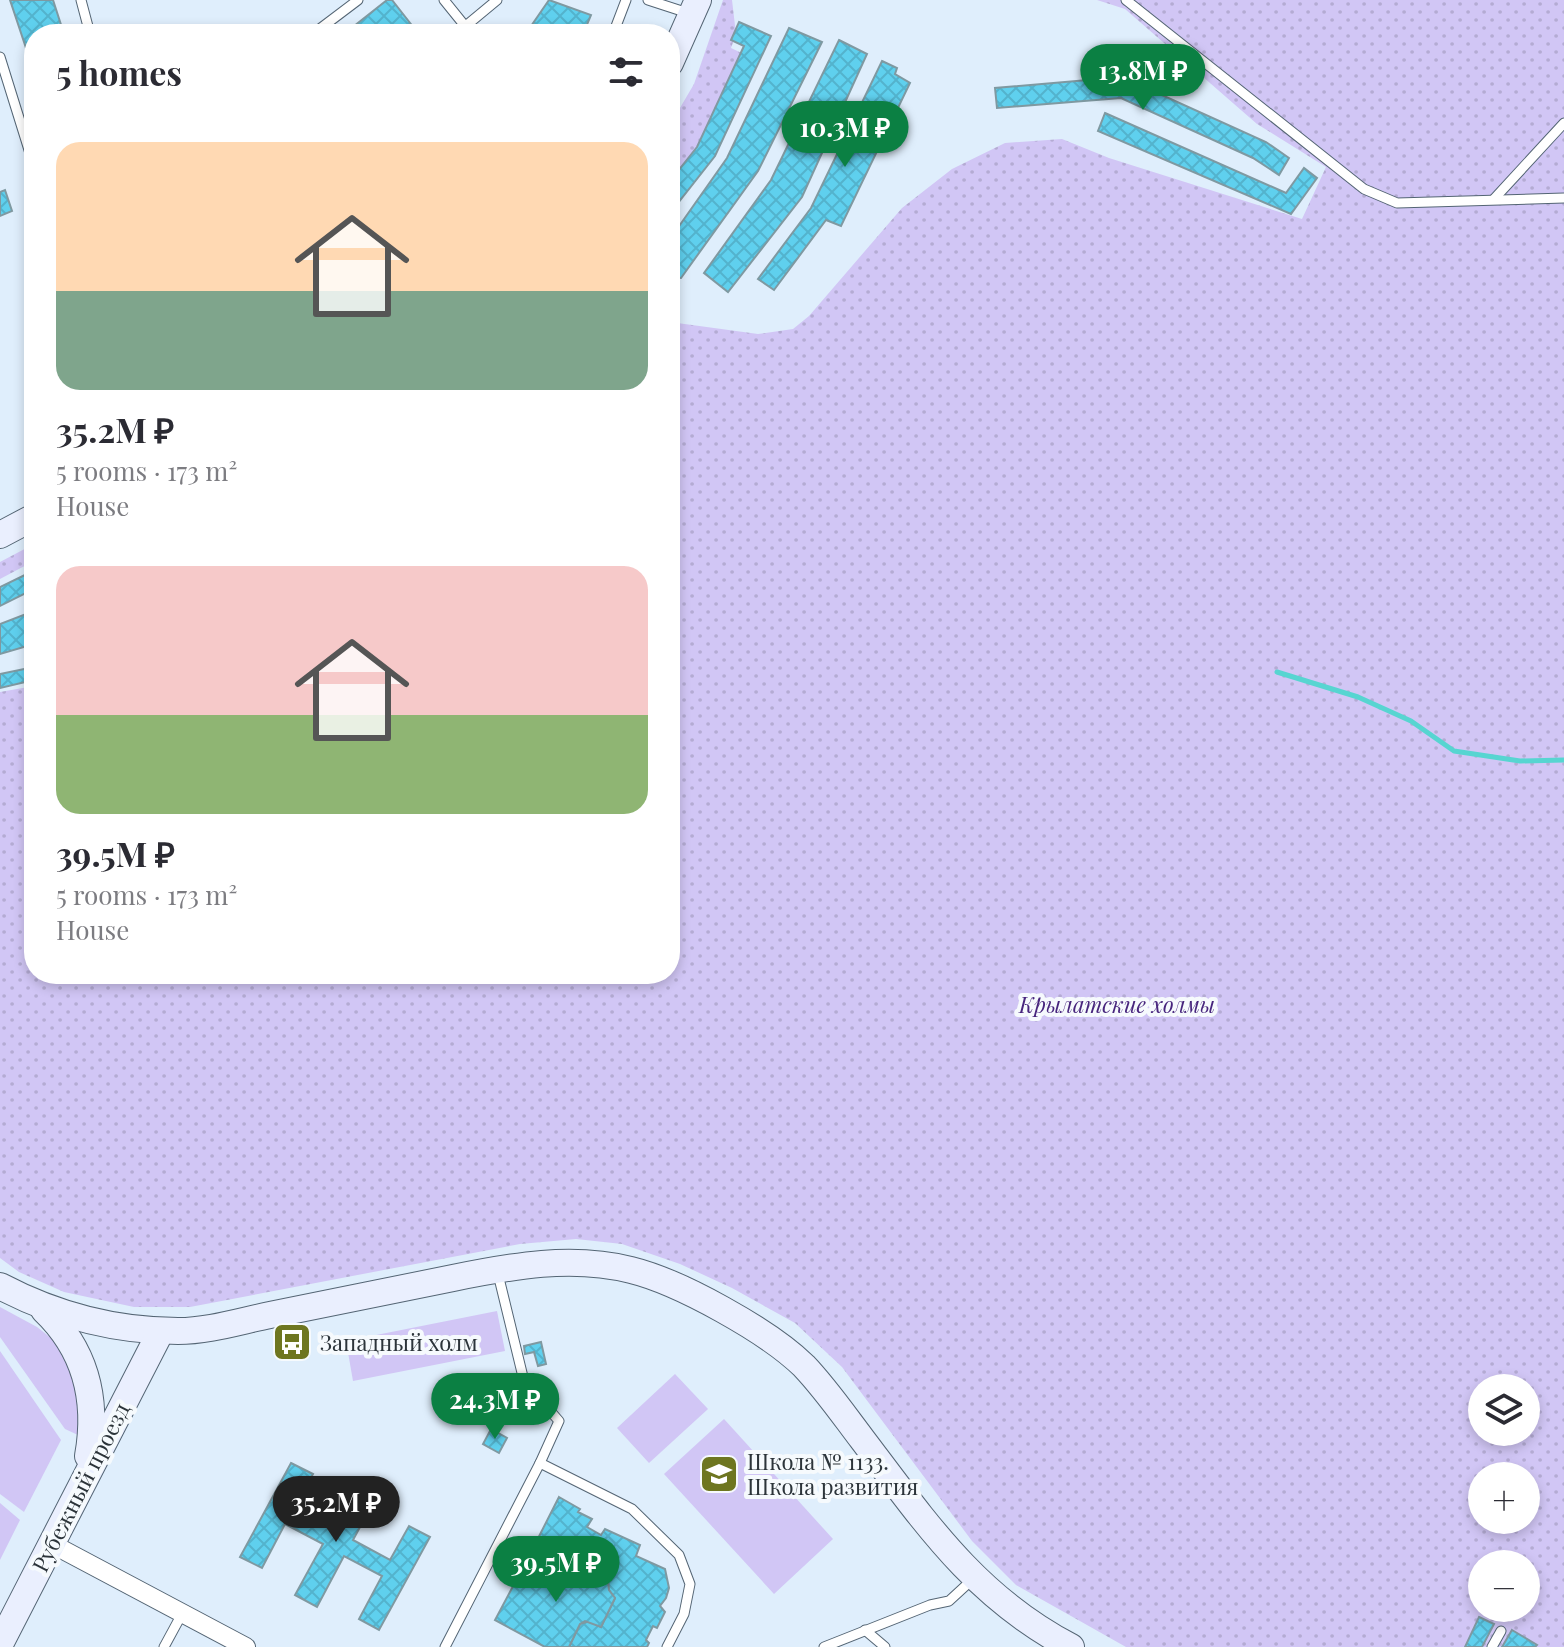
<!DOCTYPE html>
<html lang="en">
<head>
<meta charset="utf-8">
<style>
  :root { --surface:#fff; --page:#f7f7f7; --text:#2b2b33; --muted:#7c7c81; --accent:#0b8043 }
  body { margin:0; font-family:"Playfair Display",serif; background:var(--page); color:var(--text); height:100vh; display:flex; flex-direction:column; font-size:30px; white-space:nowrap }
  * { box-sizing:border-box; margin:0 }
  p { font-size:26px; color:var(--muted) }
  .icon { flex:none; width:44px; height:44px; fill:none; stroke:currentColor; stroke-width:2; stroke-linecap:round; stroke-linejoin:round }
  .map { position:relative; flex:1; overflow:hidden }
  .drawer { position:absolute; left:24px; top:24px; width:656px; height:960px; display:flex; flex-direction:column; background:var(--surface); border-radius:32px; box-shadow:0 4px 12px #0003 }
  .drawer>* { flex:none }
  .controls { position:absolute; left:1468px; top:1374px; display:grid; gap:16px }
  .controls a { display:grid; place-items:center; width:72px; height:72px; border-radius:50%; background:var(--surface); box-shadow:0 4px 12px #0003; font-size:40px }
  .price { position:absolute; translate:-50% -68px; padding:0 18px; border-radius:28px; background:var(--accent); color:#fff; font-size:26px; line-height:52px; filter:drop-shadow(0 2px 4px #0008) }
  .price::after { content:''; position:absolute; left:50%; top:48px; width:24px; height:18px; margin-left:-12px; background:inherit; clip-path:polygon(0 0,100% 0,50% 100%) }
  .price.on { background:#222; color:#fff }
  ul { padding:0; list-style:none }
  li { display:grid; align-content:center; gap:16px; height:424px; padding:0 32px }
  li span { display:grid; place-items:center; height:248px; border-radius:24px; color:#555 }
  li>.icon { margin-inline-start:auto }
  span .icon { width:144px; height:144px; fill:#fffc; stroke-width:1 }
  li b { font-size:34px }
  h2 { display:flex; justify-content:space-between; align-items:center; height:96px; padding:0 32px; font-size:34px }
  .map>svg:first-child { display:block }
  .green { fill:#d1c6f5 }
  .park { fill:url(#park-dots); fill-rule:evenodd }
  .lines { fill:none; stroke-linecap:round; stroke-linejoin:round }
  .stream { stroke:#57d5d1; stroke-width:5 }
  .building { fill:url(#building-cross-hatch); stroke:#7f99a1; stroke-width:2 }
  .lane-casing { stroke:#546574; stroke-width:11 }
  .street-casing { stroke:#546574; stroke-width:20 }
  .secondary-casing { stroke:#546574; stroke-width:28 }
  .lane { stroke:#fff; stroke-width:9 }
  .street { stroke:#fff; stroke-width:18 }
  .secondary { stroke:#eaeffe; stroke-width:26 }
  .labels { text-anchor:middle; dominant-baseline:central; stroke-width:8; stroke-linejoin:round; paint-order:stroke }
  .park-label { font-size:22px; font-style:italic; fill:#47257d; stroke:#f6fafd }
  .poi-label { font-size:22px; fill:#2c343a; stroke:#f6fafd; text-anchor:start }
  .street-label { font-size:22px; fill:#2c343a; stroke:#f6fafd }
</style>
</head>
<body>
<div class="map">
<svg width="1564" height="1647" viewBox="0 0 1564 1647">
  <defs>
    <pattern id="park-dots" width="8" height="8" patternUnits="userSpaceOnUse" patternTransform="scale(2)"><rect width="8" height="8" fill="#d1c6f5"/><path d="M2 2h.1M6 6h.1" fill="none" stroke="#b4abd3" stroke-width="1.8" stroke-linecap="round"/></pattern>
    <pattern id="building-cross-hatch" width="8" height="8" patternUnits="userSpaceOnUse" patternTransform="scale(2)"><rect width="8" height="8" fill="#5fd0ee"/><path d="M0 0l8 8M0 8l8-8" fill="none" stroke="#53b3cd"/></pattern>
  </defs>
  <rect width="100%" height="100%" fill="#dfeefc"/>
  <g class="green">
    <path d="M 0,1307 L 37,1327 L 56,1342 L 82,1377 L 78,1435 L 65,1429 L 0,1337 Z"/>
    <path d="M 497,1311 L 505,1351 L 353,1381 L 346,1341 Z"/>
    <path d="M 0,1351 L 61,1440 L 24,1512 L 0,1494 Z"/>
    <path d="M 675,1374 L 708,1409 L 649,1463 L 617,1428 Z"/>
    <path d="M 724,1419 L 833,1539 L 774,1594 L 664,1474 Z"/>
    <path d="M 0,1503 L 20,1520 L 0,1560 Z"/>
  </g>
  <g class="park">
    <path d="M 723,0 L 732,0 L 736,34 L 731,48 L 748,56 L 697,155 L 670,193 L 670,125 L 694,84 Z"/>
    <path d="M 1097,0 L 1564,0 L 1564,1647 L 1126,1647 L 1016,1585 L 972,1541 L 842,1367 L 795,1323 L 732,1288 L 680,1264 L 622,1244 L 576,1239 L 520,1244 L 190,1307 L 134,1307 L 64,1292 L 19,1272 L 0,1258 L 0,692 L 34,686 L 34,974 L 670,974 L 670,322 L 758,334 L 793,329 L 809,316 L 902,208 L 952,169 L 1005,143 L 1062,139 L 1109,158 L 1302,219 L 1326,167 L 1257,124 L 1125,9 ZM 1482,1388 L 1526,1388 L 1526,1432 L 1482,1432 ZM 1482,1476 L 1526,1476 L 1526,1520 L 1482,1520 ZM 1482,1564 L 1526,1564 L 1526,1608 L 1482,1608 Z"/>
    <path d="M 34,544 L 34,561 L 0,579 L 0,562 Z"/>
  </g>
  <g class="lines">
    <path class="stream" d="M 1277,672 L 1358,697 L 1411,721 L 1454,751 L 1520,761 L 1564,760"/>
  </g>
  <g class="building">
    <path d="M 10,0 L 53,0 L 64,34 L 34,34 L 34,72 Z"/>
    <path d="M 387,0 L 392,0 L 414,28 L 407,34 L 344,34 Z"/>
    <path d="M 549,0 L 591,15 L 583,34 L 520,34 L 525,27 L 529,29 Z"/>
    <path d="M 739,22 L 771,36 L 715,156 L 670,213 L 670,181 L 697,147 L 744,46 L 731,40 Z"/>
    <path d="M 789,28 L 822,42 L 758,171 L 681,278 L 670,277 L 670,239 L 727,158 Z"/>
    <path d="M 839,40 L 867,54 L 802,197 L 728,292 L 704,273 L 771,180 Z"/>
    <path d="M 882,61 L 897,68 L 895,74 L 910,83 L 841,226 L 826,220 L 774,290 L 758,279 L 811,208 Z"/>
    <path d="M 1122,77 L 1266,142 L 1289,158 L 1279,175 L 1253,158 L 1121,98 L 997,108 L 995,88 Z"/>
    <path d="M 1105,113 L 1286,193 L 1304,168 L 1317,178 L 1291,214 L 1098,131 Z"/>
    <path d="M 5,190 L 12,211 L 0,216 L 0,192 Z"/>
    <path d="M 29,573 L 34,589 L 0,606 L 0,587 Z"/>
    <path d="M 34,611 L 34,644 L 0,654 L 0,624 Z"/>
    <path d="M 34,667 L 34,680 L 0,688 L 0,674 Z"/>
    <path d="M 541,1342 L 546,1364 L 538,1366 L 534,1352 L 525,1354 L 524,1346 Z"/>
    <path d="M 491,1429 L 507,1438 L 499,1453 L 483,1444 Z"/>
    <path d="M 291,1463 L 313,1474 L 294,1508 L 332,1528 L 359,1478 L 380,1490 L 353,1540 L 390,1560 L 409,1526 L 430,1537 L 379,1630 L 359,1619 L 382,1576 L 344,1556 L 317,1607 L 295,1595 L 323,1544 L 285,1524 L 262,1568 L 240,1557 Z"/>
    <path d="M 559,1497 L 580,1509 L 578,1512 L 592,1519 L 587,1527 L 601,1535 L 605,1529 L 640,1545 L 636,1556 L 665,1569 L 669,1588 L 666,1598 L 660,1606 L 665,1612 L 657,1628 L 653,1626 L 646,1640 L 649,1643 L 647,1647 L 569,1647 L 580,1624 L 590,1621 L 601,1627 L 615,1598 L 609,1590 L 607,1575 L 580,1562 L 574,1574 L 562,1577 L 527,1560 Z"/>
    <path d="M 527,1560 L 562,1577 L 574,1574 L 580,1562 L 607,1575 L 609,1590 L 615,1598 L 601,1627 L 585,1621 L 580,1624 L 569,1647 L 545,1647 L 495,1620 Z"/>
    <path d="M 1479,1617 L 1494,1624 L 1482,1647 L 1465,1647 Z"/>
    <path d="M 1512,1630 L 1537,1645 L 1535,1647 L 1502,1647 Z"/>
  </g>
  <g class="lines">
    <defs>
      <g id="lane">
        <path d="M 81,0 L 90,34"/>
        <path d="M 444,0 L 465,26"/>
        <path d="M 648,0 L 691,14"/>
        <path d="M 1126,0 L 1364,189 L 1397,203 L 1564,198"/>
        <path d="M 313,34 L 358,0"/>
        <path d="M 456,34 L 497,0"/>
        <path d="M 613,34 L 626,0"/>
        <path d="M 0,57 L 34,166"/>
        <path d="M 1494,199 L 1564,123"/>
        <path d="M 498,1274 L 524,1381 L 559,1421 L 540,1463 L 632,1509 L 679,1555 L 690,1584 L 684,1614 L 667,1647"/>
        <path d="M 865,1630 L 885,1647"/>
        <path d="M 164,1647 L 183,1612"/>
        <path d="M 445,1647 L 540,1463"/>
        <path d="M 824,1647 L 930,1605 L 949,1601 L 974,1578"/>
        <path d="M 1492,1647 L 1501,1631"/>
      </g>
      <path id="street" d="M 52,1544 L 246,1647"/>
      <g id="secondary">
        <path d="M 670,63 L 698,0"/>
        <path d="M 0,535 L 34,517"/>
        <path d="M 0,1286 C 57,1316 114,1331 178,1331 C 209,1331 240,1321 270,1315 C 331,1303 392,1290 453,1278 C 512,1266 572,1255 631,1270 C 680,1282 768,1331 804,1366 C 825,1388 843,1414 862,1439 C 925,1522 975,1597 1071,1647"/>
        <path d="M 44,1310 C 86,1350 98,1400 88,1456"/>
        <path d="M 0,1644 L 161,1331"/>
      </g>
    </defs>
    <use href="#lane" class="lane-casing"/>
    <use href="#street" class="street-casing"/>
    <use href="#secondary" class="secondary-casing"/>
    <use href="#lane" class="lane"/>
    <use href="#street" class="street"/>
    <use href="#secondary" class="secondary"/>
  </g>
  <defs>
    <symbol id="bus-square" viewBox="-11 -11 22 22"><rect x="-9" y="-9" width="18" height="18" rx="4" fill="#6e7620" stroke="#f6fafd"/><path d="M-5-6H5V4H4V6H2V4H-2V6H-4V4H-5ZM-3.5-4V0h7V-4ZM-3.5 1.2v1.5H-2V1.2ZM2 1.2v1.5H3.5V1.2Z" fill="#fff"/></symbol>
    <symbol id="school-square" viewBox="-11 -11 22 22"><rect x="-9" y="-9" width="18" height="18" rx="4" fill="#6e7620" stroke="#f6fafd"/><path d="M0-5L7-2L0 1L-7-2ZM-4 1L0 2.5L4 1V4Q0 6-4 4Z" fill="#fff"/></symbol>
  </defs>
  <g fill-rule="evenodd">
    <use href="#bus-square" x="270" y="1320" width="44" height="44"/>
    <use href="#school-square" x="697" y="1452" width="44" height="44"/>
  </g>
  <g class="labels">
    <g class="park-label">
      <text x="1117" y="1004">Крылатские холмы</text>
    </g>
    <g class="poi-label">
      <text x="320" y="1342">Западный холм</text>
      <text x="747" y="1461">Школа № 1133.<tspan x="747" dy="25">Школа развития</tspan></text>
    </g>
    <g class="street-label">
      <text transform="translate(80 1487) rotate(-63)">Рубежный проезд</text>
    </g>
  </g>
</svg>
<div class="controls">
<a><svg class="icon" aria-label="layers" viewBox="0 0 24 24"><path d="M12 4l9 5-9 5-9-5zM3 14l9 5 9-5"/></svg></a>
<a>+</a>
<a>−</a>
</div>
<b class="price" style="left:1143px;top:112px">13.8M ₽</b>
<b class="price" style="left:845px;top:169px">10.3M ₽</b>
<b class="price" style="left:495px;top:1441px">24.3M ₽</b>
<b class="price on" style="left:336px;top:1544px">35.2M ₽</b>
<b class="price" style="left:556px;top:1604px">39.5M ₽</b>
<section class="drawer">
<h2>5 homes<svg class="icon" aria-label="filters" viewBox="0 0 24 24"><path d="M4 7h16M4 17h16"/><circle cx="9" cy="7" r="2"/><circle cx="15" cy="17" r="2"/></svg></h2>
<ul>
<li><span style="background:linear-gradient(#ffd9b3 60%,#7fa58c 0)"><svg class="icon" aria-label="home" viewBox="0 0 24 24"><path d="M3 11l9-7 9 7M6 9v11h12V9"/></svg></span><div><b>35.2M ₽</b><p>5 rooms · 173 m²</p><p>House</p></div></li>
<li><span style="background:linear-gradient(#f6c9c9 60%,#8fb573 0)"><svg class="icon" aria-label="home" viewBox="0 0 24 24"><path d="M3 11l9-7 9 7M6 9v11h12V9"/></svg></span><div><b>39.5M ₽</b><p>5 rooms · 173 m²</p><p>House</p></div></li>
</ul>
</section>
</div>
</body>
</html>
